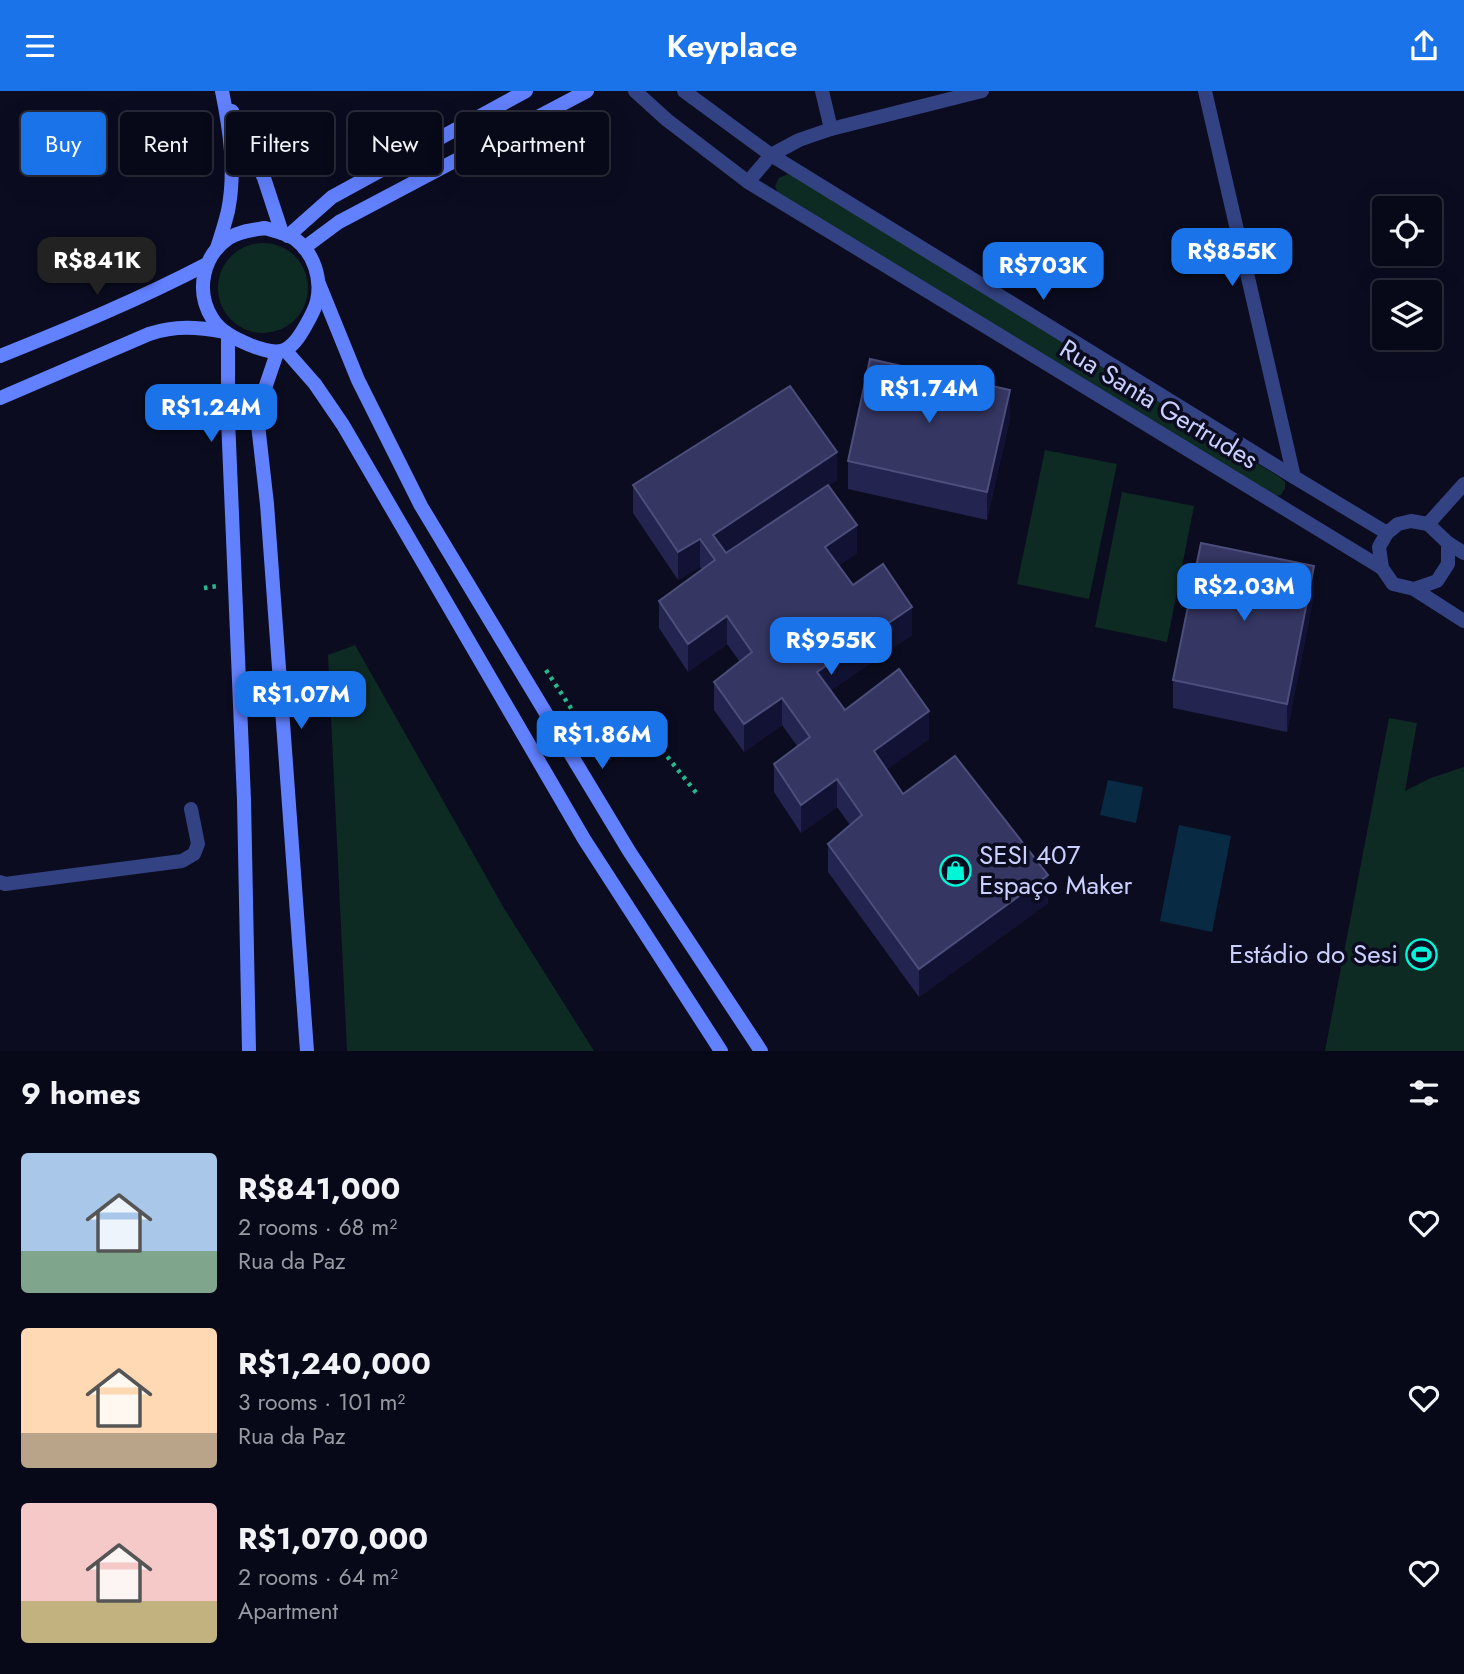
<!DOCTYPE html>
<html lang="en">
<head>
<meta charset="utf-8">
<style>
  :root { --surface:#080918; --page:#161725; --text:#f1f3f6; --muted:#989aa2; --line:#292a37; --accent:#1a73e8 }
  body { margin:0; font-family:Jost,sans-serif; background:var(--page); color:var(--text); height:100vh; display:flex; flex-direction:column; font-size:26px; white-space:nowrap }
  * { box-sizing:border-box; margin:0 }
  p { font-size:23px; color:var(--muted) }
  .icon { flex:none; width:38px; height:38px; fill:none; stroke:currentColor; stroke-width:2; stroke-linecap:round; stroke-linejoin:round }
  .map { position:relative; height:960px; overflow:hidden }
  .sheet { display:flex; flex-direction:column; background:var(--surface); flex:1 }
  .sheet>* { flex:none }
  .banner { position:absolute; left:21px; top:21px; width:700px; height:63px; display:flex; gap:14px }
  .fabs { position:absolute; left:1372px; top:105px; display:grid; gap:14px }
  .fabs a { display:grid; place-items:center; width:70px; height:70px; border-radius:7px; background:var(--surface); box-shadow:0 7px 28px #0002,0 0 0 2px var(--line); font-size:35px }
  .price { position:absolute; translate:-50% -60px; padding:0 16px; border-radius:14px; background:var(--accent); color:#fff; font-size:23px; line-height:46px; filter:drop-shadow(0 2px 4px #0008) }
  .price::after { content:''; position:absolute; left:50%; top:42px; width:21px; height:16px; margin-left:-10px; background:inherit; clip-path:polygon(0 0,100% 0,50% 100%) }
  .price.active { background:#222; color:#fff }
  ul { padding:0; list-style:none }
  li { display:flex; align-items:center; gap:21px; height:175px; padding:0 21px }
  li span { display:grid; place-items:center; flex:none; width:196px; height:140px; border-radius:7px; color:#555 }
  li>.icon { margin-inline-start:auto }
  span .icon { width:84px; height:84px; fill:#fffc; stroke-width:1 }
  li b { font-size:30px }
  h2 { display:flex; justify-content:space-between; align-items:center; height:84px; padding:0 21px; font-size:30px }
  .tag { padding:0 24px; border-radius:7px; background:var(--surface); box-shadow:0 7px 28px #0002,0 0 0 2px var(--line); font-size:24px; line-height:63px }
  .tag.active { background:var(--accent); color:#fff }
  header { display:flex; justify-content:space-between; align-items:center; height:91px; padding:0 21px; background:var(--accent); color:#fff; font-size:32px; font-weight:600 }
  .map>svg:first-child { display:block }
  .green { fill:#0e2b23 }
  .water { fill:#082b43 }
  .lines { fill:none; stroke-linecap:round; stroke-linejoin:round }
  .path { stroke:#26b88e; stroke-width:4.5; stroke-dasharray:3.5 5; stroke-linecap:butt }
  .lane { stroke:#334282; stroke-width:14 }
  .street { stroke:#334282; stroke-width:14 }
  .secondary { stroke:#6281ff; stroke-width:14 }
  .wall { fill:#23244f }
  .shaded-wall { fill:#121334 }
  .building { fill:#353662; stroke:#4c4e7b; stroke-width:2 }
  .labels { text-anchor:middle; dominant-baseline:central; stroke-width:7; stroke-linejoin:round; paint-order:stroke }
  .street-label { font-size:26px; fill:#cbd0ff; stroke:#0b0c20 }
  .poi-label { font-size:26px; fill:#cbd0ff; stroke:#0b0c20; text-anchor:start }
</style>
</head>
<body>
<header><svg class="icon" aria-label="menu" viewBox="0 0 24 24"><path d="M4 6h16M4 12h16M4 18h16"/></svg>Keyplace<svg class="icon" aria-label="share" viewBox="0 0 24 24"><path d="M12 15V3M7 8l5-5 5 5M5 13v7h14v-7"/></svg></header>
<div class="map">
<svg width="1464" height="960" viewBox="0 0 1464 960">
  <rect width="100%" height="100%" fill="#0b0c20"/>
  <g class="green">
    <path d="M 788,83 L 796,86 L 1281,387 L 1285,391 L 1285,397 L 1281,404 L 1275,405 L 778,102 L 775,95 L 779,87 Z"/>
    <circle cx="263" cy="197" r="45"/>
    <path d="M 1045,359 L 1117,373 L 1089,508 L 1017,493 Z"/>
    <path d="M 1122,401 L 1194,415 L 1167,551 L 1095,536 Z"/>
    <path d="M 355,554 L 505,819 L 594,960 L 347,960 L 328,564 Z"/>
    <path d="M 1389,627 L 1417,632 L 1405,700 L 1431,687 L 1464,676 L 1464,960 L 1325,960 Z"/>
  </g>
  <g class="water">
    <path d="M 1108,689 L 1143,696 L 1136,732 L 1100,724 Z"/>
    <path d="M 1179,734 L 1231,745 L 1212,841 L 1160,830 Z"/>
  </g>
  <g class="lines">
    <g class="path">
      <path d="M 204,497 L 218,495"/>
      <path d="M 546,579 L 601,663 L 662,659 L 698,704"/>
    </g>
    <path class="lane" d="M 0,791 L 5,793 L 182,770 L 194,763 L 198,753 L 191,718"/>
    <g class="street">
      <path d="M 635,0 L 667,29 L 748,91 L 1382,477"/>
      <path d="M 684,0 L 771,64 L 1294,386 L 1387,442"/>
      <path d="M 822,0 L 831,38"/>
      <path d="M 1205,0 L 1294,386"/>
      <path d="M 748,91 L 771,64 L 799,49 L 831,38 L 982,0"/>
      <path d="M 1411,430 L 1428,433 L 1448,452 L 1448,473 L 1437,490 L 1414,498 L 1393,493 L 1382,477 L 1379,456 L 1387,442 L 1398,433 Z"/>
      <path d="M 1428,433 L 1464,393"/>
      <path d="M 1448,452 L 1464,462"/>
      <path d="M 1414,498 L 1464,530"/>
    </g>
    <g class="secondary">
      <path d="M 232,20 L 264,87 L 282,142"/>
      <path d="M 265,137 C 275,140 286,142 295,148 C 314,162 322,188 317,210 C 315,218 310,227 306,234 C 290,263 280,266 250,254 C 236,248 220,241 212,227 C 195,200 203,164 229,147 C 240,140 253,139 265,137 Z"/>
      <path d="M 288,145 L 332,106 L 526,0"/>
      <path d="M 217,157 C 221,145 225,132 228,120 C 236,80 230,39 222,0"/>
      <path d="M 304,157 L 339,131 L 587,0"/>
      <path d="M 319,193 L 358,289 L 421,415 L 629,760 L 761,960"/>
      <path d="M 228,243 L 228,328 L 244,709 L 249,960"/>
      <path d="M 286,260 L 315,293 L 343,334 L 584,748 L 721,960"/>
      <path d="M 277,262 L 263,303 L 257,325 L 267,413 L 307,960"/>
      <path d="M 0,265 C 70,237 140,208 207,173"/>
      <path d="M 0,307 L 149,243 C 176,234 198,236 225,241"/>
    </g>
  </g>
  <g class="wall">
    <path d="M 1010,327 L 987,429 L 848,398 L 848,370 Z"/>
    <path d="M 837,389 L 828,395 L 857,462 L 839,474 L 853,494 L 912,544 L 831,599 L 845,619 L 929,648 L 887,678 L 903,703 L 1048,812 L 919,906 L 828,781 L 828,753 L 850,734 L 837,716 L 801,742 L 774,701 L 774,673 L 797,655 L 782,634 L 744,661 L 714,619 L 714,591 L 740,571 L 727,553 L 688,581 L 659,537 L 659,510 L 702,478 L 700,476 L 678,489 L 633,422 L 633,394 Z"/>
    <path d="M 1314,503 L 1287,641 L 1173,617 L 1173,589 Z"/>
  </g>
  <g class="shaded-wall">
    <path d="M 1010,299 L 1010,327 L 987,429 L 987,401 Z"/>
    <path d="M 837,361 L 837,389 L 715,470 L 713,444 Z"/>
    <path d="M 857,434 L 857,462 L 825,484 L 825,456 Z"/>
    <path d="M 700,448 L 700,476 L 678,489 L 678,461 Z"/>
    <path d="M 1314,475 L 1314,503 L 1287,641 L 1287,613 Z"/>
    <path d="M 912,516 L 912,544 L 817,609 L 817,581 Z"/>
    <path d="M 727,525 L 727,553 L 688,581 L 688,553 Z"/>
    <path d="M 782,607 L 782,634 L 744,661 L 744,633 Z"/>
    <path d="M 929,620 L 929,648 L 874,688 L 874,660 Z"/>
    <path d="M 837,688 L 837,716 L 801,742 L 801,714 Z"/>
    <path d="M 1048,784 L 1048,812 L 919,906 L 919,878 Z"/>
  </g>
  <g class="building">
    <path d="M 870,268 L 1010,299 L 987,401 L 848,370 Z"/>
    <path d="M 790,295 L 837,361 L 713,444 L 726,462 L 828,394 L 857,434 L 825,456 L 853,494 L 883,473 L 912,516 L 817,581 L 845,619 L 899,578 L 929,620 L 874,660 L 903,703 L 955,665 L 1048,784 L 919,878 L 828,753 L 862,724 L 837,688 L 801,714 L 774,673 L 810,646 L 782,607 L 744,633 L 714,591 L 752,561 L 727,525 L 688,553 L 659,510 L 715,469 L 700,448 L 678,461 L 633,394 Z"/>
    <path d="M 1201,452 L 1314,475 L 1287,613 L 1173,589 Z"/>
  </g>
  <defs>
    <symbol id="shop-ring" viewBox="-11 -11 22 22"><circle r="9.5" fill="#0b0c20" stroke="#00f6d6" stroke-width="1.5"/><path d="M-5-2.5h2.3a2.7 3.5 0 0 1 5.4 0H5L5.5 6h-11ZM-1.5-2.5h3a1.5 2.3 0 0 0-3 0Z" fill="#00f6d6"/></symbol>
    <symbol id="stadium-ring" viewBox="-11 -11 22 22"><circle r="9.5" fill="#0b0c20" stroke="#00f6d6" stroke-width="1.5"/><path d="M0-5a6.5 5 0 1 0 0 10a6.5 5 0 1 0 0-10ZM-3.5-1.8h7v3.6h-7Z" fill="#00f6d6"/></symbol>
  </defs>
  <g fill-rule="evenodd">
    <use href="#shop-ring" x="938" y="762" width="35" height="35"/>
    <use href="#stadium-ring" x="1404" y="846" width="35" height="35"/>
  </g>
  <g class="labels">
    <g class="street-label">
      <text transform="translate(1159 313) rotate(31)">Rua Santa Gertrudes</text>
    </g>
    <g class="poi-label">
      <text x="979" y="764">SESI 407<tspan x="979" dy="30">Espaço Maker</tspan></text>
      <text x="1398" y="863" text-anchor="end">Estádio do Sesi</text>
    </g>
  </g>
</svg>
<div class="fabs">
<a><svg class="icon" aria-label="locate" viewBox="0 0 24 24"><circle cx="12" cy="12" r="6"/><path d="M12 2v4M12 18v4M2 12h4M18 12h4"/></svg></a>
<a><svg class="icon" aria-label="layers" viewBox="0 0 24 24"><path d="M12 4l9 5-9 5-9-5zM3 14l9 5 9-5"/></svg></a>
</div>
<b class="price" style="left:1232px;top:197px">R$855K</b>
<b class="price active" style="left:97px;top:206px">R$841K</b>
<b class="price" style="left:1043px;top:211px">R$703K</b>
<b class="price" style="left:929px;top:334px">R$1.74M</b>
<b class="price" style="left:211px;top:353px">R$1.24M</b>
<b class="price" style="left:1244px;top:532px">R$2.03M</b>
<b class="price" style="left:831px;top:586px">R$955K</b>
<b class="price" style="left:301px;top:640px">R$1.07M</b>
<b class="price" style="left:602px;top:680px">R$1.86M</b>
<div class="banner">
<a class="tag active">Buy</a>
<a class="tag">Rent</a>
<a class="tag">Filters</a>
<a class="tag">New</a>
<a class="tag">Apartment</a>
</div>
</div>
<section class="sheet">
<h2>9 homes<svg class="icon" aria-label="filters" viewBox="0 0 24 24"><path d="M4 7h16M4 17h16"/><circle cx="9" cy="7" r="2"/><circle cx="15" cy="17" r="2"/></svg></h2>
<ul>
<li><span style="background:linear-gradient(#a9c7e8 70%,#7fa58c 0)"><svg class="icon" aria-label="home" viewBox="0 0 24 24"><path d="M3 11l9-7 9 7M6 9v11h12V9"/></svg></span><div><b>R$841,000</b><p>2 rooms · 68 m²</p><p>Rua da Paz</p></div><svg class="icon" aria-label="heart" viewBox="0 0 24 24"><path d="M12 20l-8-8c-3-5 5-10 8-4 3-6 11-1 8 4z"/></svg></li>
<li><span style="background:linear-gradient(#ffd9b3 75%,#b9a48a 0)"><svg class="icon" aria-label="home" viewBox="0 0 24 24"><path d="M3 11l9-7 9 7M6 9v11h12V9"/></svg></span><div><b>R$1,240,000</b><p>3 rooms · 101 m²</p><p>Rua da Paz</p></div><svg class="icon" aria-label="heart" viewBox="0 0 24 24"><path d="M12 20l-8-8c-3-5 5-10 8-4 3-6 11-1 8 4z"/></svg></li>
<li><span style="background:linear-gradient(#f6c9c9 70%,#c2b280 0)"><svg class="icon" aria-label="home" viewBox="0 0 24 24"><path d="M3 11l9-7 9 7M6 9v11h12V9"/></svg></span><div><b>R$1,070,000</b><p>2 rooms · 64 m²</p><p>Apartment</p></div><svg class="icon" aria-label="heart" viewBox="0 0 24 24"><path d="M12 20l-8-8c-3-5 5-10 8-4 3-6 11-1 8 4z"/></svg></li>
</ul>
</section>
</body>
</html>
